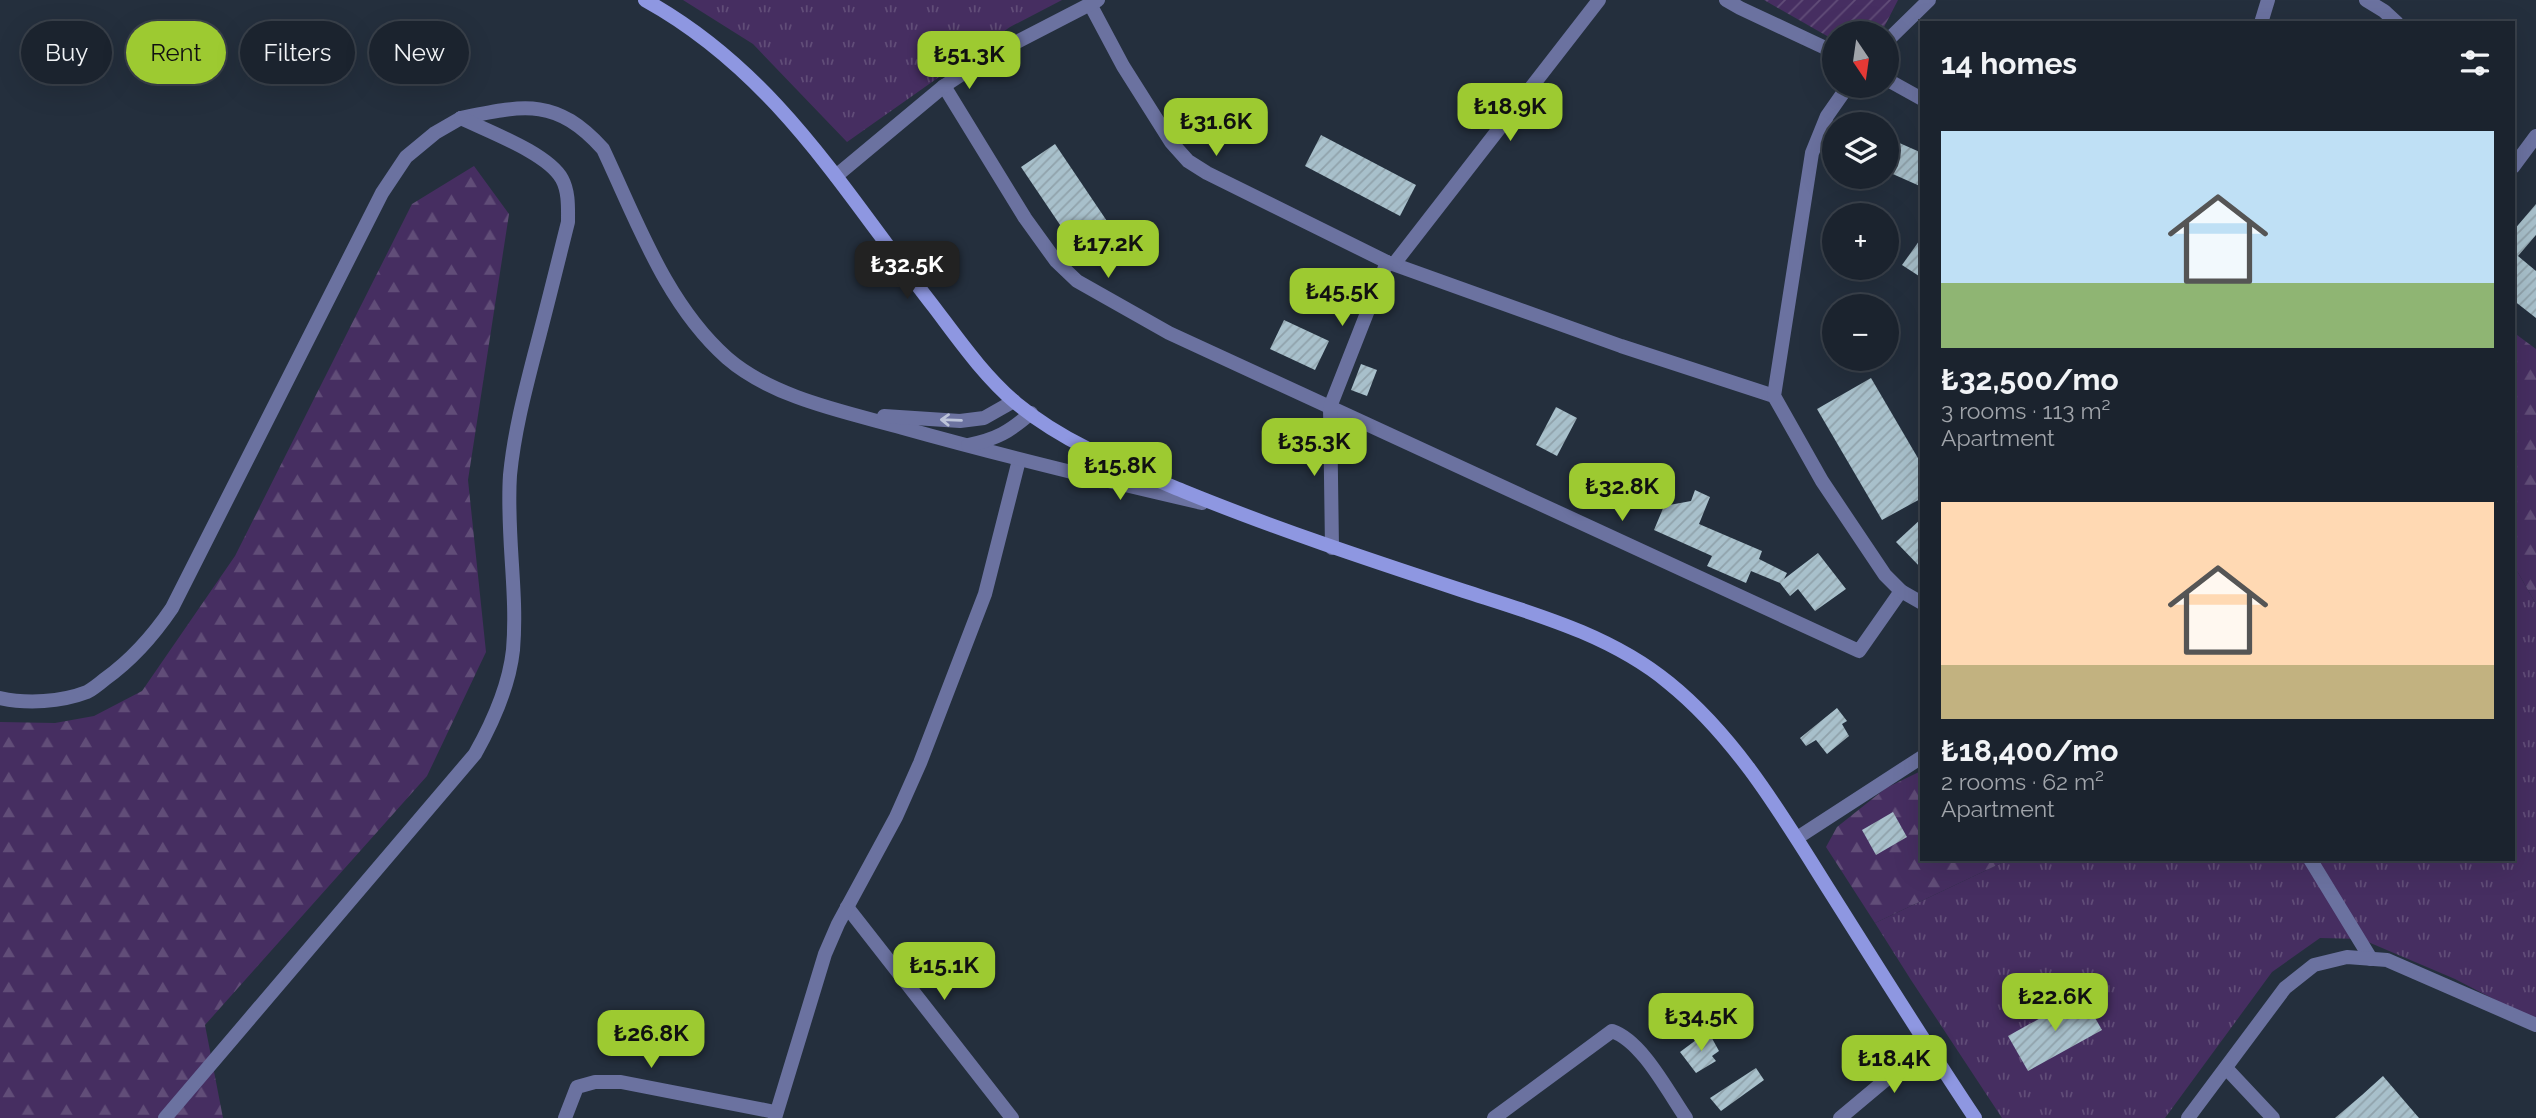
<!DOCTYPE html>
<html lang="en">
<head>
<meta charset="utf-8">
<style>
  :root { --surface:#1b232e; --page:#282f3a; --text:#f1f3f6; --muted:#a0a4aa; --line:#39404a; --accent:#9dca31 }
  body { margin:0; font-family:Raleway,sans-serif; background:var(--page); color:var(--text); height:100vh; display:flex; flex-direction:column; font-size:26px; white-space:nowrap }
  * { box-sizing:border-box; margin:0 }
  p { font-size:23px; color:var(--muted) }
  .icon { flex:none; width:38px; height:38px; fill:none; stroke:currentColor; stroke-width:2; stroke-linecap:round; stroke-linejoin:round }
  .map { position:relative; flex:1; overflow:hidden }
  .drawer { position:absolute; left:1920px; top:21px; width:595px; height:840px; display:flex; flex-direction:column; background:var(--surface); border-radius:0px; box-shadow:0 7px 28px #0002,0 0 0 2px var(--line) }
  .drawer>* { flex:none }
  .top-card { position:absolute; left:21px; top:21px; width:665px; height:63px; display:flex; gap:14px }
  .needle { width:46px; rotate:167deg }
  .controls { position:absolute; left:1822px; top:21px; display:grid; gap:14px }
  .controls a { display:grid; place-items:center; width:77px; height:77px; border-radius:50%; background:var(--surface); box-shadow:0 7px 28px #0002,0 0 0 2px var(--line); font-size:35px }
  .price { position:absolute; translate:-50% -60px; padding:0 16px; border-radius:14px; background:var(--accent); color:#111; font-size:23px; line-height:46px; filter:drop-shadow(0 2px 4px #0008) }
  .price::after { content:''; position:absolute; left:50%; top:42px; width:21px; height:16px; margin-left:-10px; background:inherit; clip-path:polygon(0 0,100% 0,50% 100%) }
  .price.active { background:#222; color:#fff }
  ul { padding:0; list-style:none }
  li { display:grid; align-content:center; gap:14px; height:371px; padding:0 21px }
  li span { display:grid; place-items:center; height:217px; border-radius:0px; color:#555 }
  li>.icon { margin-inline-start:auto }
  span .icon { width:126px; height:126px; fill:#fffc; stroke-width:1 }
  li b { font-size:30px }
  h2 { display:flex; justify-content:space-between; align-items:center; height:84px; padding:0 21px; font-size:30px }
  .chip { padding:0 24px; border-radius:32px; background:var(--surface); box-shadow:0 7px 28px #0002,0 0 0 2px var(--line); font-size:24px; line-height:63px }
  .chip.active { background:var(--accent); color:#111 }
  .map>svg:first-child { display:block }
  .grass { fill:url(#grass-tufts) }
  .forest { fill:url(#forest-firs) }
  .garden { fill:url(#garden-furrows) }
  .building { fill:url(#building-hatch) }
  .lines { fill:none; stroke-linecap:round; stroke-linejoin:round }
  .minor { stroke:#6b72a0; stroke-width:14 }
  .tertiary { stroke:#6b72a0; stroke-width:14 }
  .secondary { stroke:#8e97e1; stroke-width:14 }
  .oneway { stroke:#bcc4da }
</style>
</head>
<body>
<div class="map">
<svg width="2536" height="1118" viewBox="0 0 2536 1118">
  <defs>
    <pattern id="grass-tufts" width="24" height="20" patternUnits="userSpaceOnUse" patternTransform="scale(1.75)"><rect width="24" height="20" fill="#462e61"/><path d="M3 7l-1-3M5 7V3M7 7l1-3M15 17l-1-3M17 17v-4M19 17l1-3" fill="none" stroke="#614d78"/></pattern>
    <pattern id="forest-firs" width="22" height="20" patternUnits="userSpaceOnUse" patternTransform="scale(1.75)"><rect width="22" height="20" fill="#462e61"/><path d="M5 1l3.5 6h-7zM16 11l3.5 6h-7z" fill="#614d78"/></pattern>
    <pattern id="garden-furrows" width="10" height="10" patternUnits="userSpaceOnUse" patternTransform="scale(1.75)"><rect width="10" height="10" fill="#462e61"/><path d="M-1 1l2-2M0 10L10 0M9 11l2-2" fill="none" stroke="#614d78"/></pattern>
    <pattern id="building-hatch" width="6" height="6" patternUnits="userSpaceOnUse" patternTransform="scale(1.75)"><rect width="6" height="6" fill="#a8c0cb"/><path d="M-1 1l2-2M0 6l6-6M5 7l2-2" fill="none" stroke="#90a2ab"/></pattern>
  </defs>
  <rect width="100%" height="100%" fill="#242f3d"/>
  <g class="grass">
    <path d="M 683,0 L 1062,0 L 1010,27 L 847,142 L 753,44 Z"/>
    <path d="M 2513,564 L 2536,604 L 2536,1021 L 2455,979 L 2361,939 L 2320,938 L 2272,972 L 2165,1118 L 2002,1118 L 1911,980 L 1875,923 L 2010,859 L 2513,859 Z"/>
  </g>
  <g class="forest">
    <path d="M 474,166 L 509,214 L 468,480 L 486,652 L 427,776 L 205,1025 L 223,1118 L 0,1118 L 0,722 L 55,723 L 94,716 L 142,691 L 235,556 L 412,204 Z"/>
    <path d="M 2513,332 L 2536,349 L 2536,604 L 2513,564 Z"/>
    <path d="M 1921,771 L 1922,859 L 2010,859 L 1875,923 L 1826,847 L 1837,827 L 1886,788 Z"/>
  </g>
  <path class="garden" d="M 1764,0 L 1898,0 L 1881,33 L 1834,33 L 1834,40 Z"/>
  <g class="building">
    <path d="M 1321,135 L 1416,185 L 1400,216 L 1305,166 Z"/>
    <path d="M 1886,137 L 1922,153 L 1922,187 L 1886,171 Z"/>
    <path d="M 1055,144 L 1113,230 L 1079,253 L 1021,167 Z"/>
    <path d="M 2536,204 L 2536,235 L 2518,256 L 2536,271 L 2536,318 L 2513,300 L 2513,231 Z"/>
    <path d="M 1922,237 L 1922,278 L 1902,265 Z"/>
    <path d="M 1284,320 L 1329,341 L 1315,370 L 1270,349 Z"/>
    <path d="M 1361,364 L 1377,370 L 1367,396 L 1351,390 Z"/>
    <path d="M 1871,378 L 1922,465 L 1922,498 L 1882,520 L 1817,409 Z"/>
    <path d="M 1556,407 L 1577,418 L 1557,456 L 1536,445 Z"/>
    <path d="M 1695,490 L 1710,497 L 1699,524 L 1762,551 L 1759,559 L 1787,573 L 1784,579 L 1818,553 L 1846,589 L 1815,611 L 1798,589 L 1790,596 L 1780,583 L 1751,571 L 1746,583 L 1707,566 L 1712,556 L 1654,530 L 1664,506 L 1691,501 Z"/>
    <path d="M 1922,518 L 1922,569 L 1896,542 Z"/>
    <path d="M 1837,708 L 1847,721 L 1842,724 L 1849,736 L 1827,754 L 1816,740 L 1806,746 L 1800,738 Z"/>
    <path d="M 1893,812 L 1907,837 L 1876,855 L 1862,830 Z"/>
    <path d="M 2082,995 L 2102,1030 L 2028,1071 L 2008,1036 Z"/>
    <path d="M 1708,1031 L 1719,1051 L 1712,1056 L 1716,1061 L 1696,1073 L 1680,1052 Z"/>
    <path d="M 1756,1068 L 1764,1080 L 1721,1111 L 1710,1098 Z"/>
    <path d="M 2383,1076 L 2419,1118 L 2335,1118 L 2362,1095 Z"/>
  </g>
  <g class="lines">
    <g class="minor">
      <path d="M 1726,0 L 1740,8 L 1834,52"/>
      <path d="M 2366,0 L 2384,11 L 2397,23"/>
      <path d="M 1090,4 L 1123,66 L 1171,142 L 1188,161 L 1207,173 L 1387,262 L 1621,346 L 1774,396"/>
      <path d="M 2261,23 L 2268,0"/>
      <path d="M 1886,42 L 1929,0"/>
      <path d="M 1886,79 L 1922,99"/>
      <path d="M 944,86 L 1025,218 L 1056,261 L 1077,281 L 1169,333 L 1859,651 L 1901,591"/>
      <path d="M 1848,86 L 1827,116 L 1812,153 L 1774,396 L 1822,481 L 1885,575 L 1901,591 L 1922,603"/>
      <path d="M 2513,167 L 2536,136"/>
      <path d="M 836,176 L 944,86 L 988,57 L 1098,0"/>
      <path d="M 1394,264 L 1599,0"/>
      <path d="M 1332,548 L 1330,407 L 1387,262"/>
      <path d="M 0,698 C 27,704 61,702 87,692 C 93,689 99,684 105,679 C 133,659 153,636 172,608 L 382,193 L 406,157 L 435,133 L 461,118"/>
      <path d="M 1797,838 L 1922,757"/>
      <path d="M 2310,859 L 2371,959"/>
      <path d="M 847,907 L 1012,1118"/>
      <path d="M 2226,1068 L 2273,1118"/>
      <path d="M 565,1118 L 577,1087 L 595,1082 L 621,1082 L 775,1112"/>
      <path d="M 775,1118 L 825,954 L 838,924 L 896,817 L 920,763 L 985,594 L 1019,460"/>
      <path d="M 1494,1118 L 1612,1031 C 1642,1041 1668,1092 1686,1118"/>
      <path d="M 1840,1118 L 1926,1046"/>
      <path d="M 2188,1118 L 2285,988 L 2314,965 L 2347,957 L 2387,960 L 2536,1025"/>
    </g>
    <g class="tertiary">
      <path d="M 461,118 C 524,105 556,97 603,149 C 637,221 666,304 727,358 C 773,398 846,412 903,428 C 1003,456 1102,480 1202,503"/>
      <path d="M 884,416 L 960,421 L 984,418 L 1014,401"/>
      <path d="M 968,445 C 997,439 1009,432 1031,413"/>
      <path d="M 165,1118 L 475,754 C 493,722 509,687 513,650 C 518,592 506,534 510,475 C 514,434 524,395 534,356 C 546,311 557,266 568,222 C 568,208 569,192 562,179 C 548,153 487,131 461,118"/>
    </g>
    <path class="secondary" d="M 645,0 C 777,73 844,192 934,307 C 959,340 984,376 1016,403 C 1064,443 1126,467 1183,491 C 1276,529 1370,560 1464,591 C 1535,614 1611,635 1669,683 C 1737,738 1783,817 1829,890 C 1877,966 1925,1043 1975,1118"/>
  </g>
  <defs><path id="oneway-shaft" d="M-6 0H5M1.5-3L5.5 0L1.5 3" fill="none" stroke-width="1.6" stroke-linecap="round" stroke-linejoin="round" transform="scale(1.75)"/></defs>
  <use class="oneway" href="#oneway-shaft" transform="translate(951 420) rotate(-178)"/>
</svg>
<div class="controls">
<a><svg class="needle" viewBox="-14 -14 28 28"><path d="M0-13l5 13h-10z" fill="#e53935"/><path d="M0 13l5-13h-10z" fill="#a0a4aa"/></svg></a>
<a><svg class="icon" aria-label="layers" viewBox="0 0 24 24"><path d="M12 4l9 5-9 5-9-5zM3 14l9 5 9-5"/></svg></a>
<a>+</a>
<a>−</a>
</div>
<b class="price" style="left:969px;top:91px">₺51.3K</b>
<b class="price" style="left:1510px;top:143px">₺18.9K</b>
<b class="price" style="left:1216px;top:158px">₺31.6K</b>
<b class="price" style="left:1108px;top:280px">₺17.2K</b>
<b class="price active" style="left:907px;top:301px">₺32.5K</b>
<b class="price" style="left:1342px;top:328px">₺45.5K</b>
<b class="price" style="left:1314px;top:478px">₺35.3K</b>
<b class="price" style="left:1120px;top:502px">₺15.8K</b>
<b class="price" style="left:1622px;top:523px">₺32.8K</b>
<b class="price" style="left:944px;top:1002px">₺15.1K</b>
<b class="price" style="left:2055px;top:1033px">₺22.6K</b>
<b class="price" style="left:1701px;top:1053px">₺34.5K</b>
<b class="price" style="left:651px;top:1070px">₺26.8K</b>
<b class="price" style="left:1894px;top:1095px">₺18.4K</b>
<div class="top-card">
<a class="chip">Buy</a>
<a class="chip active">Rent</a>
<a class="chip">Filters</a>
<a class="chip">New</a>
</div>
<section class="drawer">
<h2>14 homes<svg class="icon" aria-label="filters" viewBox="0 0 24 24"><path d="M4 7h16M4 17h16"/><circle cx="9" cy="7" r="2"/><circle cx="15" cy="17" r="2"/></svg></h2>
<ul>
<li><span style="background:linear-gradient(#bfe0f5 70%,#8fb573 0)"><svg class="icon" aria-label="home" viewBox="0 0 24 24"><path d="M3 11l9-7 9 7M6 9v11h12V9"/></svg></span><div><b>₺32,500/mo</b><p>3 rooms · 113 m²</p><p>Apartment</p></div></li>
<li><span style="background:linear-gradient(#ffd9b3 75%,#c2b280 0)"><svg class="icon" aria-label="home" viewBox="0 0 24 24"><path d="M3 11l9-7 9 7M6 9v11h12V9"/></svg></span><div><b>₺18,400/mo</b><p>2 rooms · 62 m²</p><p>Apartment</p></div></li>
</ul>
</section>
</div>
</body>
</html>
